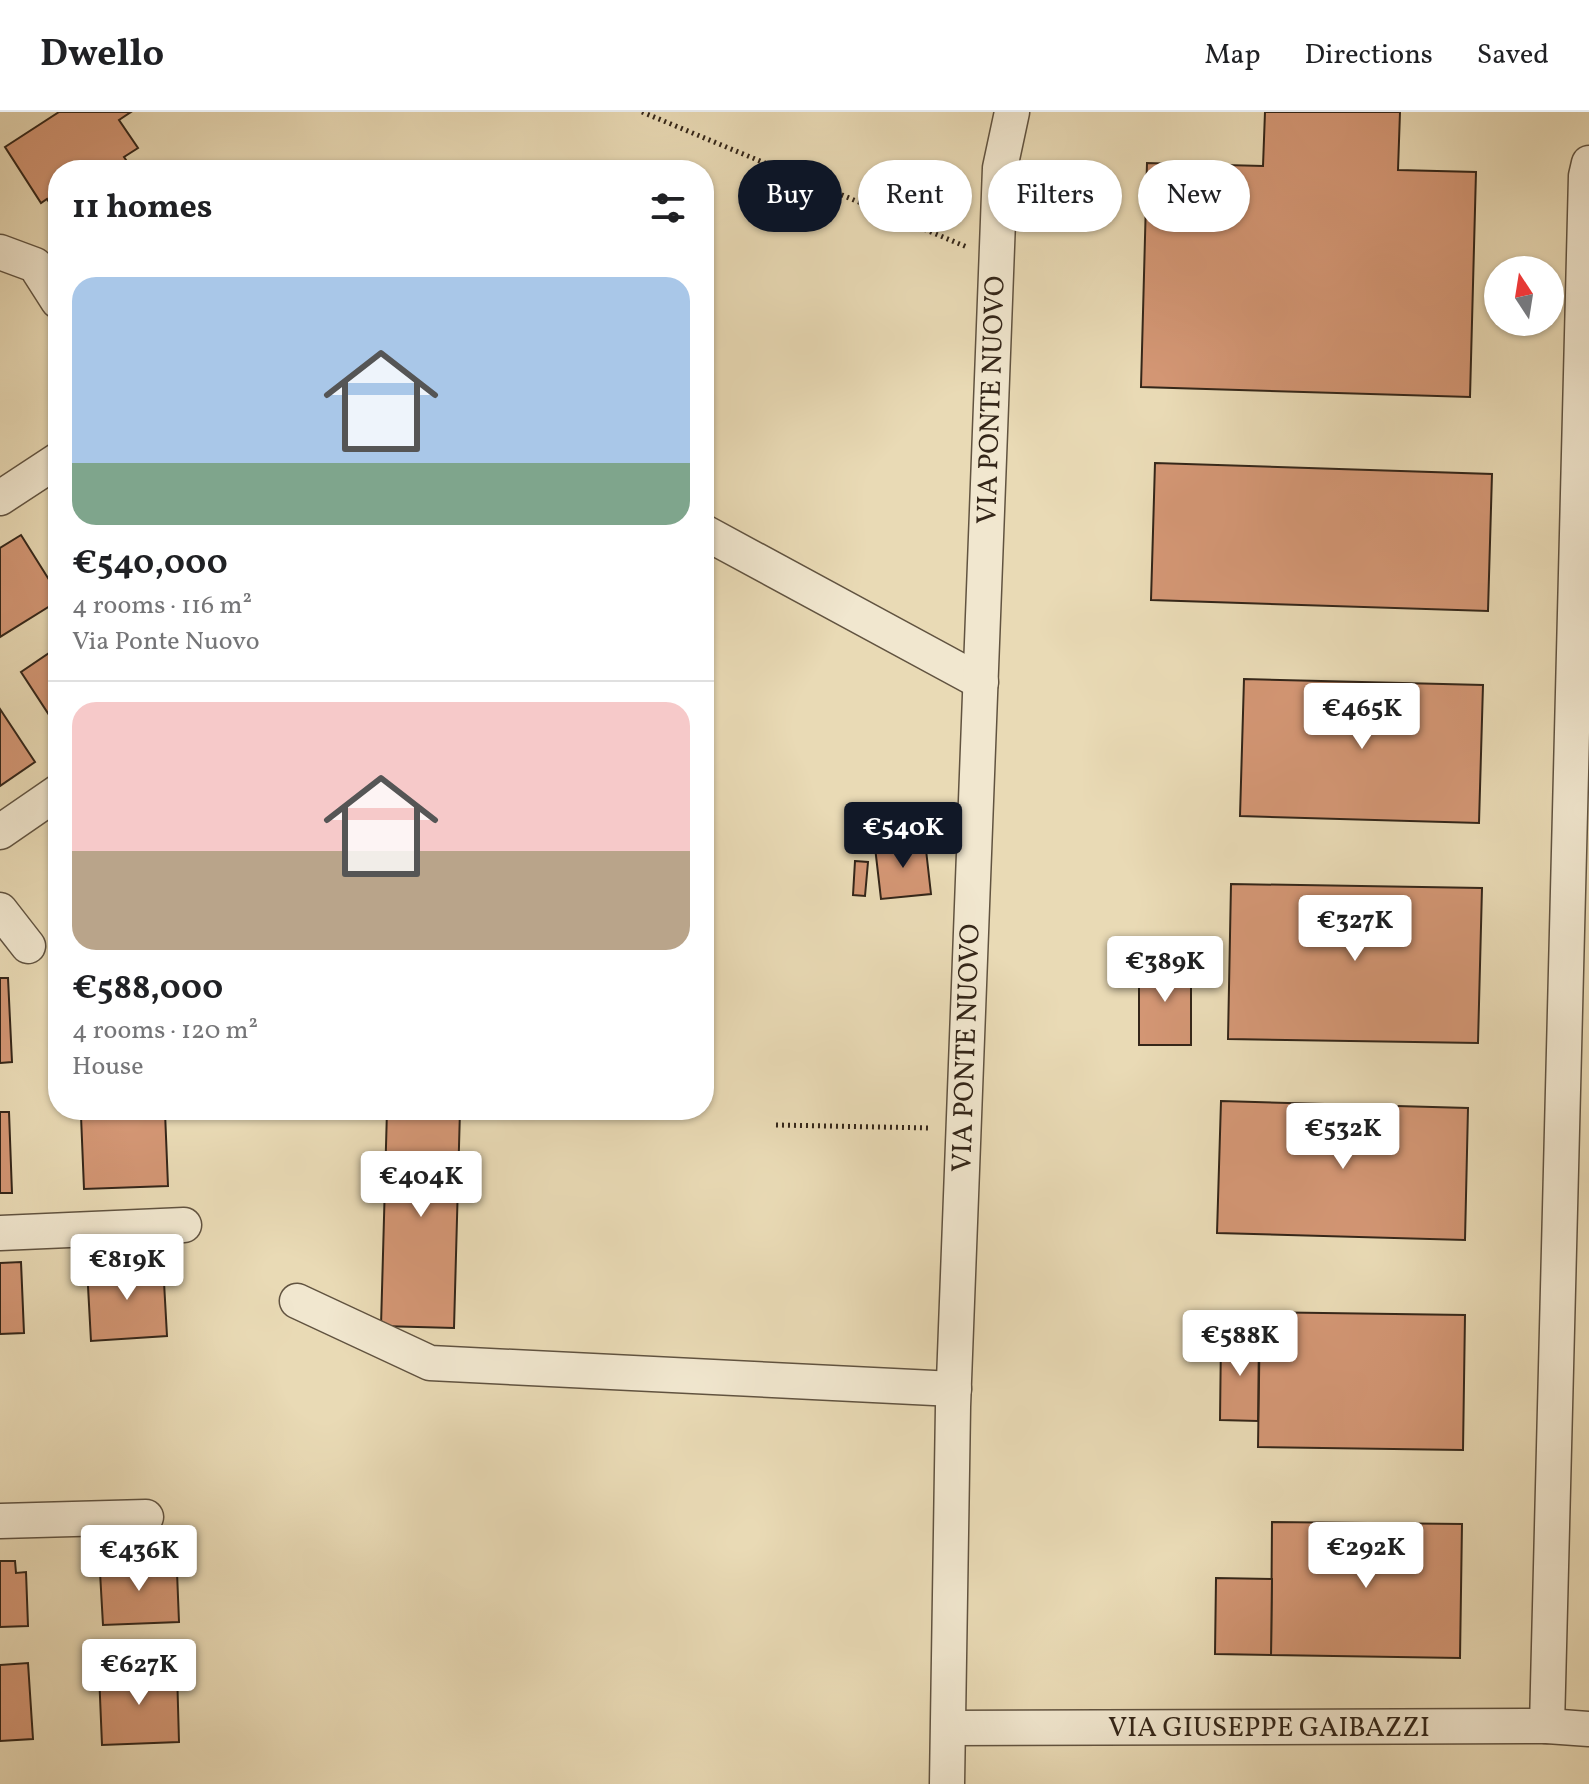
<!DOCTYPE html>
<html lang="en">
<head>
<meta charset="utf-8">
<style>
  :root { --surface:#fff; --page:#f6f6f6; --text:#202124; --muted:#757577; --line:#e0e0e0; --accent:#111827 }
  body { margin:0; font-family:Vollkorn,serif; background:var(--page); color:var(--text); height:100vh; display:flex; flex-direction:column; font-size:30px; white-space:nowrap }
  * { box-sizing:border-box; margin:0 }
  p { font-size:26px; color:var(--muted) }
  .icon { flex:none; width:44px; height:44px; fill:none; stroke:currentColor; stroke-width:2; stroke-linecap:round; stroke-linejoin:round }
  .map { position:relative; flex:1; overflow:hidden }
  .sheet { position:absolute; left:48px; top:48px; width:666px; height:960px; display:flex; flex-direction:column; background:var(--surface); border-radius:32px; box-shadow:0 2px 6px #0004 }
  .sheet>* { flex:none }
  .top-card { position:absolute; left:738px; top:48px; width:730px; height:72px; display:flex; gap:16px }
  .needle { width:52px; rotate:348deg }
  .fabs { position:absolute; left:1484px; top:144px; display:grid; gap:16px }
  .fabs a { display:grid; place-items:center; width:80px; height:80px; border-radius:50%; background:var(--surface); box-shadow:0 2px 6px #0004; font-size:40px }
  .price { position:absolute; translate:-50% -68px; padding:0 18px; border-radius:8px; background:#fff; color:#222; font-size:26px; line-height:52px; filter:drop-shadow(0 2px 4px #0008) }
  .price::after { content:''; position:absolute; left:50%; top:48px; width:24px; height:18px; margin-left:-12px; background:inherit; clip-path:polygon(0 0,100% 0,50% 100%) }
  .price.current { background:var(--accent); color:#fff }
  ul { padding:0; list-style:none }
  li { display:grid; align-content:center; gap:16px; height:424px; padding:0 24px }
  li+li { border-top:2px solid var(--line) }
  li span { display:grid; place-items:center; height:248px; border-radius:24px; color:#555 }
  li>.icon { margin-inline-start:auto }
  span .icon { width:144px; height:144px; fill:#fffc; stroke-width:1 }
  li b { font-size:34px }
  h2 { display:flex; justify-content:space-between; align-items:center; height:96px; padding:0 24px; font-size:34px }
  .pill { padding:0 28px; border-radius:36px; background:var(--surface); box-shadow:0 2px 6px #0004; font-size:28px; line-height:72px }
  .pill.current { background:var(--accent); color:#fff }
  header { display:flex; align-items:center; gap:48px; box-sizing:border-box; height:112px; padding:0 40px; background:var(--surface); border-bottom:2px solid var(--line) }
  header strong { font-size:38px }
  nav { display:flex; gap:44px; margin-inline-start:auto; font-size:28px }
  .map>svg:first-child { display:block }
  .building { fill:#d39674; stroke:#342619; stroke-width:2 }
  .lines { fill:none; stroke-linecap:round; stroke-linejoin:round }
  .minor-casing { stroke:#615340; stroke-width:37 }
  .path { stroke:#342619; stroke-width:5; stroke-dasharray:2 4; stroke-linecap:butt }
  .minor { stroke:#f1e7cf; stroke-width:34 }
  .labels { text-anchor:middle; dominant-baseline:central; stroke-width:8; stroke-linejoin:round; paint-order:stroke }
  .street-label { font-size:28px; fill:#342619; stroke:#f1e7cf }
</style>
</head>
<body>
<header>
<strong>Dwello</strong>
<nav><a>Map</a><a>Directions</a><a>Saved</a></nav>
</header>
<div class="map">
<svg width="1589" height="1672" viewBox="0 0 1589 1672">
  <rect width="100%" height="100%" fill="#e9dab5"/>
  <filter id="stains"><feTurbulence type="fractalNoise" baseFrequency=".0025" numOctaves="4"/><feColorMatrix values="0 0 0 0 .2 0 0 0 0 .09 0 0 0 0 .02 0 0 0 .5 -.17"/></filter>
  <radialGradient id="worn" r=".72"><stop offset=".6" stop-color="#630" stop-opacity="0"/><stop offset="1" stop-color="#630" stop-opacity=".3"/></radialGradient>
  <g class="building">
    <path d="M 59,0 L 131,0 L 119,8 L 138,36 L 124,45 L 133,58 L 58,58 L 58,104 L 47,87 L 41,91 L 5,35 Z"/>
    <path d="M 1265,0 L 1400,0 L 1398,58 L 1476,60 L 1470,285 L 1141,275 L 1147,51 L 1263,54 Z"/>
    <path d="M 1155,351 L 1492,362 L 1488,499 L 1151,488 Z"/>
    <path d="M 21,423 L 58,482 L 58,489 L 0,525 L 0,436 Z"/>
    <path d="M 58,535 L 58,610 L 55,612 L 21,560 Z"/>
    <path d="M 1244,567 L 1483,573 L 1479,711 L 1240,704 Z"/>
    <path d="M 0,597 L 35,650 L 0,674 Z"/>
    <path d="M 925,729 L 931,782 L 881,787 L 875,735 Z"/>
    <path d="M 855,749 L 868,750 L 865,784 L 853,783 Z"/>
    <path d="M 1231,772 L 1482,776 L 1478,931 L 1228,927 Z"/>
    <path d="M 1139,850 L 1191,851 L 1191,933 L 1139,933 Z"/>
    <path d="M 0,866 L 8,866 L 12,950 L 0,951 Z"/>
    <path d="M 1221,989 L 1468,996 L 1465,1128 L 1217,1121 Z"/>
    <path d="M 387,998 L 460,998 L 454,1216 L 381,1214 Z"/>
    <path d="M 0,1000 L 9,1000 L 12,1081 L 0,1081 Z"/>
    <path d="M 165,1000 L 168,1074 L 84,1077 L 81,1004 Z"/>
    <path d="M 21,1150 L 24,1221 L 0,1222 L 0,1151 Z"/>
    <path d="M 163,1152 L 167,1224 L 91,1229 L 87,1156 Z"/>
    <path d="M 1260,1200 L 1465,1203 L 1463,1338 L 1258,1335 Z"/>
    <path d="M 1221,1224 L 1259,1225 L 1258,1309 L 1220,1308 Z"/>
    <path d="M 1272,1410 L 1462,1412 L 1460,1546 L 1271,1543 Z"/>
    <path d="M 163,1446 L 164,1460 L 177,1460 L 179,1510 L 103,1513 L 100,1460 L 115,1460 L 114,1448 Z"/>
    <path d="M 0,1449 L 15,1449 L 16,1461 L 26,1460 L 28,1514 L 0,1515 Z"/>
    <path d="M 1216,1466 L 1272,1467 L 1271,1543 L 1215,1542 Z"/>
    <path d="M 28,1551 L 33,1627 L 0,1629 L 0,1553 Z"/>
    <path d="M 177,1558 L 179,1630 L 102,1633 L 99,1561 Z"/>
  </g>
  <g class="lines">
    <defs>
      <g id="minor">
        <path d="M 0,140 L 35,153 L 58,189"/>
        <path d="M 0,386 L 58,348"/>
        <path d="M 704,420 L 981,570"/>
        <path d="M 0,720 L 58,680"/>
        <path d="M 0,798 L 28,834"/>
        <path d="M 0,1121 L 184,1113"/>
        <path d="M 297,1189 L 430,1251 L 954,1277"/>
        <path d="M 0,1409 L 146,1405"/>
        <path d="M 1547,1614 L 1586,64 L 1589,51"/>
        <path d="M 949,1616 L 1547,1614 L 1589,1617"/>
        <path d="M 947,1672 L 953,1295 L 1000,56 L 1012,0"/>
      </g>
    </defs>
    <use href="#minor" class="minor-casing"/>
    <g class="path">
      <path d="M 642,0 L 967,135"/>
      <path d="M 776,1013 L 931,1016"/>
    </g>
    <use href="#minor" class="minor"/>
  </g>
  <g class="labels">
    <g class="street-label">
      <text transform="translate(992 288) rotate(-88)">VIA PONTE NUOVO</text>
      <text transform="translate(967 936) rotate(-88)">VIA PONTE NUOVO</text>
      <text x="1269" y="1616">VIA GIUSEPPE GAIBAZZI</text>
    </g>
  </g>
  <rect width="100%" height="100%" filter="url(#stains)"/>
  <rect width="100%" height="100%" fill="url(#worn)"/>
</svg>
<div class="fabs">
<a><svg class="needle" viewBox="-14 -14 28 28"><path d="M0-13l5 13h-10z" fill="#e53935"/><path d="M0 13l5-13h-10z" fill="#757577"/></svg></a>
</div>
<b class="price" style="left:1362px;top:639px">€465K</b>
<b class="price current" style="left:903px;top:758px">€540K</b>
<b class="price" style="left:1355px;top:851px">€327K</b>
<b class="price" style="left:1165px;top:892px">€389K</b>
<b class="price" style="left:1343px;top:1059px">€532K</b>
<b class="price" style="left:421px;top:1107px">€404K</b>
<b class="price" style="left:127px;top:1190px">€819K</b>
<b class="price" style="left:1240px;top:1266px">€588K</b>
<b class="price" style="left:1366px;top:1478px">€292K</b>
<b class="price" style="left:139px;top:1481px">€436K</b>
<b class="price" style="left:139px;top:1595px">€627K</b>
<div class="top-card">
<a class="pill current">Buy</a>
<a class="pill">Rent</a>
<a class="pill">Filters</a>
<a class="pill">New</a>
</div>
<section class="sheet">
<h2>11 homes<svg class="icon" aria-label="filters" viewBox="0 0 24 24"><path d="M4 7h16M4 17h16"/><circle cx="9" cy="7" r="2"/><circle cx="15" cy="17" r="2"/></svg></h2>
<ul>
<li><span style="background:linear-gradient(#a9c7e8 75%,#7fa58c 0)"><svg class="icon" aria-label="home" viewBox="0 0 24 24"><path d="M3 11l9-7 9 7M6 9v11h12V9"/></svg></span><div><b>€540,000</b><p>4 rooms · 116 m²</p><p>Via Ponte Nuovo</p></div></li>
<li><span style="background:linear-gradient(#f6c9c9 60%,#b9a48a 0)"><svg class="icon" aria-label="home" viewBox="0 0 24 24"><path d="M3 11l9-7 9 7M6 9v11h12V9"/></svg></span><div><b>€588,000</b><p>4 rooms · 120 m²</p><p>House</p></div></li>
</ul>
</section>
</div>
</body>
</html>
